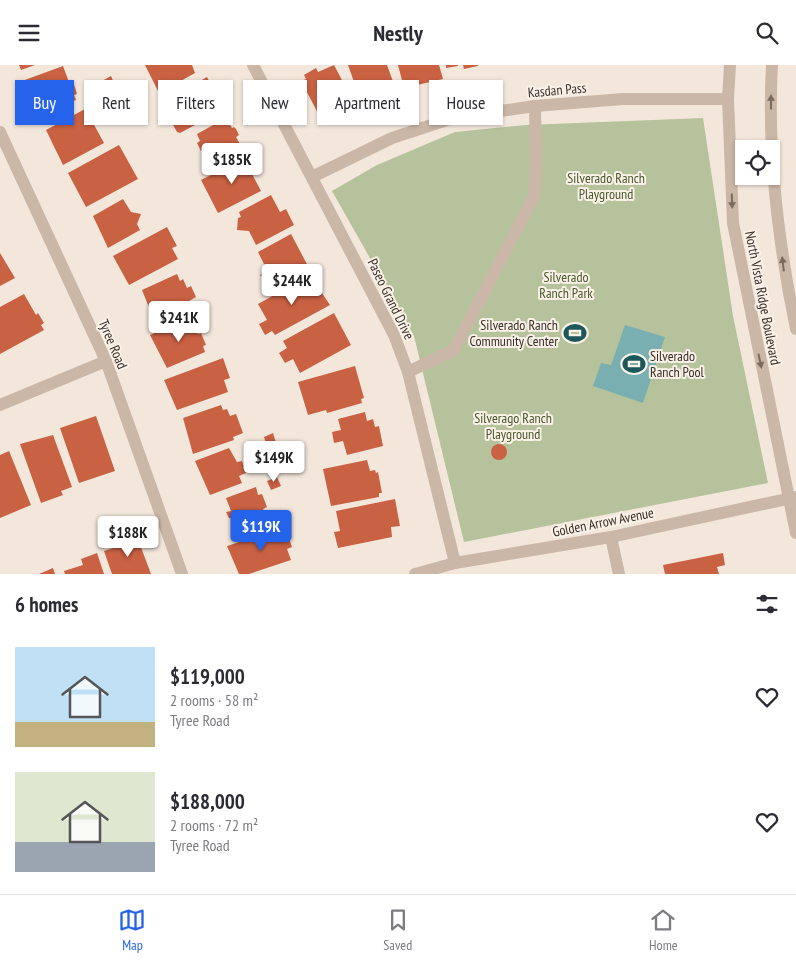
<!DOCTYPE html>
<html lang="en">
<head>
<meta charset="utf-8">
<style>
  :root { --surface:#fff; --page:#f2f2f3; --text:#2b2b33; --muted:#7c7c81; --line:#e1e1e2; --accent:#2563eb }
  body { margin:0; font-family:"PT Sans Narrow",sans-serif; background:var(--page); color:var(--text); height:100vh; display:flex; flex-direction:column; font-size:19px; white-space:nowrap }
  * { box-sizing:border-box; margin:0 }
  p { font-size:16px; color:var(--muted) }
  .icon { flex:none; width:28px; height:28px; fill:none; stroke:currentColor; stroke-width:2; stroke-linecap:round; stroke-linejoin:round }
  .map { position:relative; height:509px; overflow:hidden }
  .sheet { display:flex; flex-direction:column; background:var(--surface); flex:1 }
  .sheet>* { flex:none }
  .banner { position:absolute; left:15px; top:15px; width:500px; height:45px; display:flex; gap:10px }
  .tools { position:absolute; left:735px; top:75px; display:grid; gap:10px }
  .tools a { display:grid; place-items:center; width:45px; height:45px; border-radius:0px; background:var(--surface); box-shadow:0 1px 4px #0004; font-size:25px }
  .price { position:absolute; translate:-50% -42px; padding:0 11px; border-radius:5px; background:#fff; color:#222; font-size:16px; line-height:32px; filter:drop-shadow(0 1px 2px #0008) }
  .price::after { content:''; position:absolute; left:50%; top:30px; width:15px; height:11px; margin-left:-8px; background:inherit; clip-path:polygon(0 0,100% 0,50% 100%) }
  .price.selected { background:var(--accent); color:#fff }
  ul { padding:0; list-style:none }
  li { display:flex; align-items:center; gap:15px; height:125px; padding:0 15px }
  li span { display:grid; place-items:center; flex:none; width:140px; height:100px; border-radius:0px; color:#555 }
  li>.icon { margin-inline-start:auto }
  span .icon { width:60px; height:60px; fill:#fffc; stroke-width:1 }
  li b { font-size:21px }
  h2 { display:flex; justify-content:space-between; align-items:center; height:60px; padding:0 15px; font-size:21px }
  .pill { padding:0 18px; border-radius:0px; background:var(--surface); box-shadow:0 1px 4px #0004; font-size:18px; line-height:45px }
  .pill.selected { background:var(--accent); color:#fff }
  header { display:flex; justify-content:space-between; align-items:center; height:65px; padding:0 15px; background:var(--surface); font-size:22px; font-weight:700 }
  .menu { display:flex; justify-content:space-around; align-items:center; height:70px; border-top:1px solid var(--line); background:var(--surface); font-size:14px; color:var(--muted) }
  .menu a { display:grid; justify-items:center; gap:2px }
  .menu .selected { color:var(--accent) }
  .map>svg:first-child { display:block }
  .green { fill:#b6c29b }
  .water { fill:#7aafb1 }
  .building { fill:#c96143 }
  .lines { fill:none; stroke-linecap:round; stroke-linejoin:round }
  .minor { stroke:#cbb7a7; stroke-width:12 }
  .oneway { fill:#7a6b61 }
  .labels { text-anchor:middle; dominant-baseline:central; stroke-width:4; stroke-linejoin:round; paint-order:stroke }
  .street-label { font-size:14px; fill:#382d28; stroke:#faf2e8 }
  .park-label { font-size:14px; fill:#47572b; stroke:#faf2e8 }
  .poi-label { font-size:14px; fill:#382d28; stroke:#faf2e8; text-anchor:end }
</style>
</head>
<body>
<header><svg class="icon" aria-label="menu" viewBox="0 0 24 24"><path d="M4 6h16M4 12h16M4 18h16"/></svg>Nestly<svg class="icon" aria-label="search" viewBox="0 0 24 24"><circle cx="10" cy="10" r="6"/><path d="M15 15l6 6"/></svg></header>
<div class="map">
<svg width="796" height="509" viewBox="0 0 796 509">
  <rect width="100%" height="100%" fill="#f3e7dc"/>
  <path class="green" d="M 703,53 L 733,251 L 768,418 L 464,477 L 414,271 L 332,126 L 377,100 L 455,67 L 526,60 Z"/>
  <path class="water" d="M 625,260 L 665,272 L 643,338 L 593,321 L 601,298 L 611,300 Z"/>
  <g class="building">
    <path d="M 19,0 L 35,0 L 21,5 Z"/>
    <path d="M 145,0 L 192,0 L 195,8 L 161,27 L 158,26 Z"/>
    <path d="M 334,0 L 353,36 L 332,49 L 330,47 L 320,52 L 301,16 L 306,14 L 304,10 L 316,3 L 318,7 Z"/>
    <path d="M 348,0 L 387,0 L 395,22 L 375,30 L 372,23 L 358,28 Z"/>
    <path d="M 398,0 L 439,0 L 443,14 L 404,23 Z"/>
    <path d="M 446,0 L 458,0 L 458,1 L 446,3 Z"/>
    <path d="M 463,0 L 478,0 L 478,1 L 464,4 Z"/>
    <path d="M 63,1 L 69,17 L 73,16 L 77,29 L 74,30 L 76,35 L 39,49 L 35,39 L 31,40 L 22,16 Z"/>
    <path d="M 111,11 L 115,20 L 106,24 L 102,16 Z"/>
    <path d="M 207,12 L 217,31 L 213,33 L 218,42 L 212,45 L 214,50 L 180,68 L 177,67 L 161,38 Z"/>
    <path d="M 85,44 L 94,49 L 92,56 L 104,78 L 63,100 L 46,65 Z"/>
    <path d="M 226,53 L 232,63 L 234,62 L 236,64 L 239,70 L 236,72 L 244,86 L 215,102 L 205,84 L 201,86 L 197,78 L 200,76 L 197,69 Z"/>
    <path d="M 119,80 L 138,114 L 86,142 L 68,108 Z"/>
    <path d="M 249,91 L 257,106 L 252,109 L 261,126 L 218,148 L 201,115 Z"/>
    <path d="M 271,130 L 280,147 L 286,144 L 294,160 L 256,180 L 249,166 L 237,165 L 238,153 L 241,152 L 239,147 Z"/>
    <path d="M 123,134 L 131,147 L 141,149 L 137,159 L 140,165 L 108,183 L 93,151 Z"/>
    <path d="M 167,162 L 177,181 L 172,183 L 178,194 L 129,220 L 113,191 Z"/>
    <path d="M 291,169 L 309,203 L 276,220 L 271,212 L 260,211 L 265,201 L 258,187 Z"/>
    <path d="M 0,188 L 15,213 L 0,221 Z"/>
    <path d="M 177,209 L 180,216 L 183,214 L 187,223 L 191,221 L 196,232 L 189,236 L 192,242 L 161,256 L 155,242 L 150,245 L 142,225 Z"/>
    <path d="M 309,211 L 318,226 L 320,225 L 330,240 L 275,270 L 272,266 L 265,270 L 259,259 L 267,255 L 258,239 Z"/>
    <path d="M 24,229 L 36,250 L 38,248 L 44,258 L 41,260 L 44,265 L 0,289 L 0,242 Z"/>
    <path d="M 334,248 L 351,280 L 300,308 L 293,294 L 285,298 L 279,288 L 287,283 L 283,276 Z"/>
    <path d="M 191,253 L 198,269 L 201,268 L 206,280 L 203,281 L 205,287 L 167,303 L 150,270 Z"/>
    <path d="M 223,293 L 230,313 L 224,315 L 228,327 L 177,345 L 164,315 Z"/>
    <path d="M 355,301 L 364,333 L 361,334 L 362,338 L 327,348 L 326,345 L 308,350 L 298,317 Z"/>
    <path d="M 221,340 L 223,345 L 227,344 L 230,351 L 236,349 L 243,368 L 233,372 L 234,375 L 193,389 L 183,353 Z"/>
    <path d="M 365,347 L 367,356 L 373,354 L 375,362 L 379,361 L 383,381 L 347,390 L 343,376 L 334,378 L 332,367 L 341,365 L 338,354 Z"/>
    <path d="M 96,351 L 115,406 L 79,418 L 60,363 Z"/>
    <path d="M 273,368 L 276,378 L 267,382 L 264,372 Z"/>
    <path d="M 53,370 L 72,422 L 61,426 L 63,430 L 41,438 L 20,379 Z"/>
    <circle cx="499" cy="387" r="8"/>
    <path d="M 229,383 L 237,397 L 242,396 L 246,408 L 239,411 L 242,418 L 210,430 L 195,396 Z"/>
    <path d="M 9,386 L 31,440 L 0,453 L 0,390 Z"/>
    <path d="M 367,395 L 370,406 L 375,405 L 376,408 L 378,407 L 382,428 L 379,428 L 379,432 L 331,441 L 323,404 Z"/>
    <path d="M 277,412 L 281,421 L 271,425 L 267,416 Z"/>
    <path d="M 256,422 L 258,430 L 262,429 L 267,442 L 263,444 L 268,457 L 239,468 L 235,454 L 229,453 L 226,447 L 231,446 L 226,433 Z"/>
    <path d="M 395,434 L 400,461 L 391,462 L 392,472 L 338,483 L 334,467 L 340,466 L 336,446 Z"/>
    <path d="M 285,462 L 292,482 L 287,484 L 291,495 L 249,509 L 239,509 L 227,481 Z"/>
    <path d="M 136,469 L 151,509 L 112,509 L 104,486 L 123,480 L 121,474 Z"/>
    <path d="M 97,488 L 104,509 L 65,509 L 64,506 L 83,500 L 81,494 Z"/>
    <path d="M 723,488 L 725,500 L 717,502 L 719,509 L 665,509 L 663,500 Z"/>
    <path d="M 53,503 L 55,509 L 39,509 Z"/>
  </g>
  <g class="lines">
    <g class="minor">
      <path d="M 253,0 L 394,270 L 408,307 L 455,498"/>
      <path d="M 730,0 L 728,34 L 733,158 L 796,468"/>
      <path d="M 772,0 C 767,89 778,177 796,264"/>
      <path d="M 0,67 L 106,296 L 182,509"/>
      <path d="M 312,112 L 392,73 L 453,53 L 535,41 L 623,34 L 728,34"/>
      <path d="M 408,307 L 454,285 L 534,131 L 536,100 L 535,41"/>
      <path d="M 0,340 L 106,296"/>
      <path d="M 611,472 L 619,509"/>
      <path d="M 415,509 L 455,498 L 611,472 L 796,432"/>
    </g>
  </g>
  <defs><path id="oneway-solid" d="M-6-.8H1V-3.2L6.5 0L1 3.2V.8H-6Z" transform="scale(1.25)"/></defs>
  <g class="oneway">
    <use href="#oneway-solid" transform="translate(771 37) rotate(-90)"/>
    <use href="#oneway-solid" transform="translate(732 136) rotate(88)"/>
    <use href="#oneway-solid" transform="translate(783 199) rotate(-97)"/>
    <use href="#oneway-solid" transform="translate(760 296) rotate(78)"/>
  </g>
  <defs>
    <symbol id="stadium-bare" viewBox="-9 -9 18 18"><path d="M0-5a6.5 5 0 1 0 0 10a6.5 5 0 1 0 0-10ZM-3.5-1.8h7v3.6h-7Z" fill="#1c575a" stroke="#faf2e8" stroke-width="2.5" paint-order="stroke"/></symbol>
  </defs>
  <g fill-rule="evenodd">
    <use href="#stadium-bare" x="559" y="252" width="32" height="32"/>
    <use href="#stadium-bare" x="618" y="283" width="32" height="32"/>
  </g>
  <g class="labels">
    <g class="street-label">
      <text transform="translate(557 25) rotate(-5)">Kasdan Pass</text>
      <text transform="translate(763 233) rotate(79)">North Vista Ridge Boulevard</text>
      <text transform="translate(391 234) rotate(64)">Paseo Grand Drive</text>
      <text transform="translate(113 279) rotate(67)">Tyree Road</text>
      <text transform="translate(603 457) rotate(-11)">Golden Arrow Avenue</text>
    </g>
    <g class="park-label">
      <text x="606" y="113">Silverado Ranch<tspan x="606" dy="16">Playground</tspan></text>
      <text x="566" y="212">Silverado<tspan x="566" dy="16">Ranch Park</tspan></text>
      <text x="513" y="353">Silverago Ranch<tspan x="513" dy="16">Playground</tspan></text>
    </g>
    <g class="poi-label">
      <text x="558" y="260">Silverado Ranch<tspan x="558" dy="16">Community Center</tspan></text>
      <text x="650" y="291" text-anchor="start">Silverado<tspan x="650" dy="16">Ranch Pool</tspan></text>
    </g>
  </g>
</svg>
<div class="tools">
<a><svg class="icon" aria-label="locate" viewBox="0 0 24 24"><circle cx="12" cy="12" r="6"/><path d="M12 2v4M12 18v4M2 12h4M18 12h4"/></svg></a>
</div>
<b class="price" style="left:232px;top:120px">$185K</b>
<b class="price" style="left:292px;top:241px">$244K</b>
<b class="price" style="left:179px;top:278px">$241K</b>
<b class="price" style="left:274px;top:418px">$149K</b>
<b class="price selected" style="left:261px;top:487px">$119K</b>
<b class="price" style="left:128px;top:493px">$188K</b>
<div class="banner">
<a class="pill selected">Buy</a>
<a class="pill">Rent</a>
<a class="pill">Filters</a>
<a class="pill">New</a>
<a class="pill">Apartment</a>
<a class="pill">House</a>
</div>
</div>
<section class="sheet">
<h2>6 homes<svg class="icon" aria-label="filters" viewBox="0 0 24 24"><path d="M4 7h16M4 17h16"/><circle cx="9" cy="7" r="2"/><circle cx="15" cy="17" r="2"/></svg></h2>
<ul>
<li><span style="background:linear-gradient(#bfe0f5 75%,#c2b280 0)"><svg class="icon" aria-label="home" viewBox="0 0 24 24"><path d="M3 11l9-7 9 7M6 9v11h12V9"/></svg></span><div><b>$119,000</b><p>2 rooms · 58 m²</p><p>Tyree Road</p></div><svg class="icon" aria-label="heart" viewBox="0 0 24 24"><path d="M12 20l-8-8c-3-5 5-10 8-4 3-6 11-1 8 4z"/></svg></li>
<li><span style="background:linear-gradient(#dfe7d0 70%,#9aa5b1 0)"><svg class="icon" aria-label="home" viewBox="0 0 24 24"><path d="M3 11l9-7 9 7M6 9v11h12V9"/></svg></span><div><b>$188,000</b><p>2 rooms · 72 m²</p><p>Tyree Road</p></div><svg class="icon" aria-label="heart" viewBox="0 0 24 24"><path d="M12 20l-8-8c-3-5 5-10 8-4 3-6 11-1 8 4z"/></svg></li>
</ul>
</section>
<nav class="menu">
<a class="selected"><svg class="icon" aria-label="map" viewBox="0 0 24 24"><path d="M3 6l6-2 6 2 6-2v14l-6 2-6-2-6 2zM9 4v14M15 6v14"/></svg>Map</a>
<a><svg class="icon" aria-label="saved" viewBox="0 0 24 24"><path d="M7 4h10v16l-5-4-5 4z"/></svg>Saved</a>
<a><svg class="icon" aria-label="home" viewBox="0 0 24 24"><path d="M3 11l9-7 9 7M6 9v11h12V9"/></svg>Home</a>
</nav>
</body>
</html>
